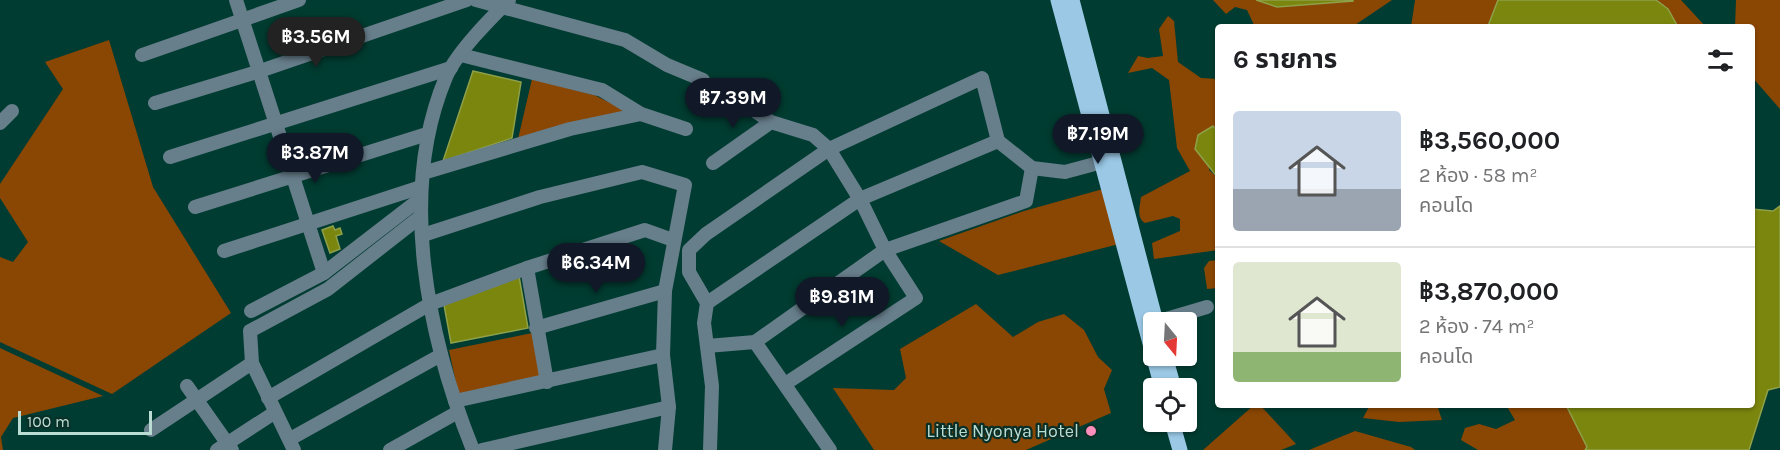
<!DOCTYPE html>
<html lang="th">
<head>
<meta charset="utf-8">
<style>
  :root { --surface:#fff; --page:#f2f2f2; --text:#202124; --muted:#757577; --line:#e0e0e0; --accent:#111827 }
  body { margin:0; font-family:Karla,"Noto Sans Thai",sans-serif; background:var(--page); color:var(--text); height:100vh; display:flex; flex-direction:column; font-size:22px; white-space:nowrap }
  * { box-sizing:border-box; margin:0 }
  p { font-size:20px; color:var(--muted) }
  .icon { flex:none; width:33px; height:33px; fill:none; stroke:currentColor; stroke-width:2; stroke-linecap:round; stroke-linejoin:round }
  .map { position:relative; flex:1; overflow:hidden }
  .panel { position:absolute; left:1215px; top:24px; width:540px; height:384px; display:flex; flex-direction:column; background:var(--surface); border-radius:6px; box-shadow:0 2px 4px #0004 }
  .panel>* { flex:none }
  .needle { width:39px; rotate:162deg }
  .fabs { position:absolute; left:1143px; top:312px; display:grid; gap:12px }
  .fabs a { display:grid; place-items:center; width:54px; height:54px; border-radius:6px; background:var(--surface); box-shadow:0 2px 4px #0004; font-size:30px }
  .scale { position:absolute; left:18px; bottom:15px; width:134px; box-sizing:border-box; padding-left:6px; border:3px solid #bbdcd2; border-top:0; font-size:16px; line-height:21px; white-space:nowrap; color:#bbdcd2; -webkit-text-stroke:4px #0a2f27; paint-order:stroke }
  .price { position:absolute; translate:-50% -51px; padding:0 14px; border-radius:21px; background:var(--accent); color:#fff; font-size:20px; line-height:39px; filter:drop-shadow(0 2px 3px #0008) }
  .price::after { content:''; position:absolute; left:50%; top:36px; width:18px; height:14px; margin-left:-9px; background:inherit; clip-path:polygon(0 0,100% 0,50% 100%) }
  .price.selected { background:#222; color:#fff }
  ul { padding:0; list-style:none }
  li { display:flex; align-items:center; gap:18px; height:150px; padding:0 18px }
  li+li { border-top:2px solid var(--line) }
  li span { display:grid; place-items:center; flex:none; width:168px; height:120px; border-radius:6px; color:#555 }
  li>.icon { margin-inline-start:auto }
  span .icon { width:72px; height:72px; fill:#fffc; stroke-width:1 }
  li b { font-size:26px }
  h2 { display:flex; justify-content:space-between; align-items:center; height:72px; padding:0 18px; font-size:26px }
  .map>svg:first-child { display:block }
  .green { fill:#8a4603 }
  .water { fill:#7b860e; stroke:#8ea049; stroke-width:1.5 }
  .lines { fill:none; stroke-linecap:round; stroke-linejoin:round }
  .minor { stroke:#677e8b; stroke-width:14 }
  .major { stroke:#9ac8e5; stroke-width:15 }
  .poi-dot { fill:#fe8ebb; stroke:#0a2f27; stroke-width:2 }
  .labels { text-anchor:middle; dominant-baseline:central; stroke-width:4.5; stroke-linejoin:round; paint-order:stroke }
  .poi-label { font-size:18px; fill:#bbdcd2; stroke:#0a2f27; text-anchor:end }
</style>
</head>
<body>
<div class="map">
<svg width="1780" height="450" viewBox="0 0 1780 450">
  <rect width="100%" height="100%" fill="#003c31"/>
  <g class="green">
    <path d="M 1213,0 L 1256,0 L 1277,7 L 1353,0 L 1392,0 L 1352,27 L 1255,27 L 1247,10 L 1235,7 L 1226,14 Z"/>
    <path d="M 1415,0 L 1498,0 L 1488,26 L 1411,27 Z"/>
    <path d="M 1656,0 L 1681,0 L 1706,27 L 1678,27 L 1668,9 Z"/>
    <path d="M 1736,0 L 1780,0 L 1780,109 L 1752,77 L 1752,27 L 1735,27 Z"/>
    <path d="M 1168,16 L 1174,21 L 1178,62 L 1201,78 L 1218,79 L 1218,131 L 1213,126 L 1209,170 L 1218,178 L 1218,250 L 1154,259 L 1152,243 L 1180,231 L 1180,219 L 1173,216 L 1145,223 C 1136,218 1140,206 1141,197 L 1190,171 L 1177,148 L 1169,80 L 1152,68 L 1128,73 L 1138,56 L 1148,58 L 1163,56 L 1159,29 Z"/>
    <path d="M 109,40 L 153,187 L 231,313 L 112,394 L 0,342 L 0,257 L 13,262 L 28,242 L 0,198 L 0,184 L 63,89 L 45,62 Z"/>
    <path d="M 532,79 L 594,95 L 627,111 L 518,139 Z"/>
    <path d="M 1103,189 L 1119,244 L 998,275 L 939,241 L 1024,211 Z"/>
    <path d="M 1218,260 L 1218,288 L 1207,289 L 1204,268 L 1209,261 Z"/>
    <path d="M 976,304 L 1013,337 L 1038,322 L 1064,314 L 1084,330 L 1098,357 L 1112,370 L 1104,389 L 1111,413 L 1026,450 L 874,450 L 833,388 L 894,390 L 906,378 L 900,349 Z"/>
    <path d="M 532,333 L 542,380 L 459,397 L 449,350 Z"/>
    <path d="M 0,348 L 103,396 L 13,418 L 1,437 L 3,450 L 0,450 Z"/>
    <path d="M 1254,405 L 1260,405 L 1296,444 L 1281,450 L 1203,450 Z"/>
    <path d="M 1370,405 L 1437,405 L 1442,420 L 1399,422 L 1363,418 Z"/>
    <path d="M 1506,405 L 1566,405 L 1587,447 L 1585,450 L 1478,450 L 1461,440 L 1465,428 L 1479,424 L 1496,429 L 1515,420 Z"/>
    <path d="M 1355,431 L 1411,447 L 1415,450 L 1309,450 Z"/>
  </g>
  <g class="water">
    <path d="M 1256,0 L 1353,0 L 1353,1 L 1277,7 Z"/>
    <path d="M 1498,0 L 1656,0 L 1668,9 L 1678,27 L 1480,27 L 1488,26 Z"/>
    <path d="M 473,71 L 521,82 L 512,138 L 443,161 Z"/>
    <path d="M 1213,126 L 1218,131 L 1218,178 L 1195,149 L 1198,135 Z"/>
    <path d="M 1780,206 L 1780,387 L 1768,390 L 1749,450 L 1585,450 L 1587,447 L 1566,405 L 1752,405 L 1752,209 L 1773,211 Z"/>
    <path d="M 333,226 L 335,230 L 340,228 L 342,234 L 336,236 L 340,249 L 330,253 L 322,230 Z"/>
    <path d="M 519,276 L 528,328 L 451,343 L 444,305 Z"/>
  </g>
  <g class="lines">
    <g class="minor">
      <path d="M 236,0 L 324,273"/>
      <path d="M 476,0 L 625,40 L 667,65 L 703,80"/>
      <path d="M 142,55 L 299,0"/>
      <path d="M 461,55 L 602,90 L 641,114 L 686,129"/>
      <path d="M 736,98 L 771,122 L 813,135 L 829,149 L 861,201 L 885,250 L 916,298 L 785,384"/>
      <path d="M 155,103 L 260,71 L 467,0"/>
      <path d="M 0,123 L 12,111"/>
      <path d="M 170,157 L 451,68"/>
      <path d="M 713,163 L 771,122"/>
      <path d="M 423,173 L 570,129 L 641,114"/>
      <path d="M 195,207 L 427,134"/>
      <path d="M 423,235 L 540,197 L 642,172 L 685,185 L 665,291 L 663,355 L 669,407 L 665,450"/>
      <path d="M 224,251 L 421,187"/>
      <path d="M 527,268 L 547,382"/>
      <path d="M 707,303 L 860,199 L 998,141"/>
      <path d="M 251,311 L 324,273 L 420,199"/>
      <path d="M 1156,322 L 1207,307"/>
      <path d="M 536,328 L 665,291"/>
      <path d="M 755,342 L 830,450"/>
      <path d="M 707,346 L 755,342 L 885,250 L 1026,201 L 1032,168"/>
      <path d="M 187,386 L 232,450"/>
      <path d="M 268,398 L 430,304 L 527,268 L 645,230 L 673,240"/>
      <path d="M 455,401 L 663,355"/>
      <path d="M 151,430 L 252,363"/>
      <path d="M 290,439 L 441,355"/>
      <path d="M 217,450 L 274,413"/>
      <path d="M 294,450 L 252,363 L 250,331 L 328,289 L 420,217"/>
      <path d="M 390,450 L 458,412"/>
      <path d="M 473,450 C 428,338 397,193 446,77 C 457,52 490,19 509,0"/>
      <path d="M 482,450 L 669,407"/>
      <path d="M 710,450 L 712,386 L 704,323 L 707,303 L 689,272 L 689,250 L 706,234 L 829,149 L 982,78 L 998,141 L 1032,168 L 1065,172 L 1102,162"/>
    </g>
    <g class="major">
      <path d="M 1058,0 L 1162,388"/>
      <path d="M 1072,0 L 1156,322"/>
      <path d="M 1165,356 L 1174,388"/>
      <path d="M 1172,422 L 1180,450"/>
    </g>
  </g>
  <circle class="poi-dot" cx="1091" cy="431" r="6"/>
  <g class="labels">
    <g class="poi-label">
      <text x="1079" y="431">Little Nyonya Hotel</text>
    </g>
  </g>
</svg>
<div class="fabs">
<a><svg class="needle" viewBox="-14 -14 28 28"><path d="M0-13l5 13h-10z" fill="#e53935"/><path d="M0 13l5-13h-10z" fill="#757577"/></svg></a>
<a><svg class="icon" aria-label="locate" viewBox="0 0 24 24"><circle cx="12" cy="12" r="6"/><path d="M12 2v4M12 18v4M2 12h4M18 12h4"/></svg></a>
</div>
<div class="scale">100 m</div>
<b class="price selected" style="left:316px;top:68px">฿3.56M</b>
<b class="price" style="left:733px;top:129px">฿7.39M</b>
<b class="price" style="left:1098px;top:165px">฿7.19M</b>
<b class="price" style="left:315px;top:184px">฿3.87M</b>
<b class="price" style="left:596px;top:294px">฿6.34M</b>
<b class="price" style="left:842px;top:328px">฿9.81M</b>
<section class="panel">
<h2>6 รายการ<svg class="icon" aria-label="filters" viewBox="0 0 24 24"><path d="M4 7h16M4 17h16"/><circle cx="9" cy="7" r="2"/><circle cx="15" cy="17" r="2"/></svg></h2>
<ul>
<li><span style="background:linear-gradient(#c9d6e8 65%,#9aa5b1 0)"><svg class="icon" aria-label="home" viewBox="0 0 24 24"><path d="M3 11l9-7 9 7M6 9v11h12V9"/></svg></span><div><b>฿3,560,000</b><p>2 ห้อง · 58 m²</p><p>คอนโด</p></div></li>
<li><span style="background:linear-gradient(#dfe7d0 75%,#8fb573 0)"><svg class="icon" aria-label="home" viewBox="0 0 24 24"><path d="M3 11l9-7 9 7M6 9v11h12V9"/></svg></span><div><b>฿3,870,000</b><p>2 ห้อง · 74 m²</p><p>คอนโด</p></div></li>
</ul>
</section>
</div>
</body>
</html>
